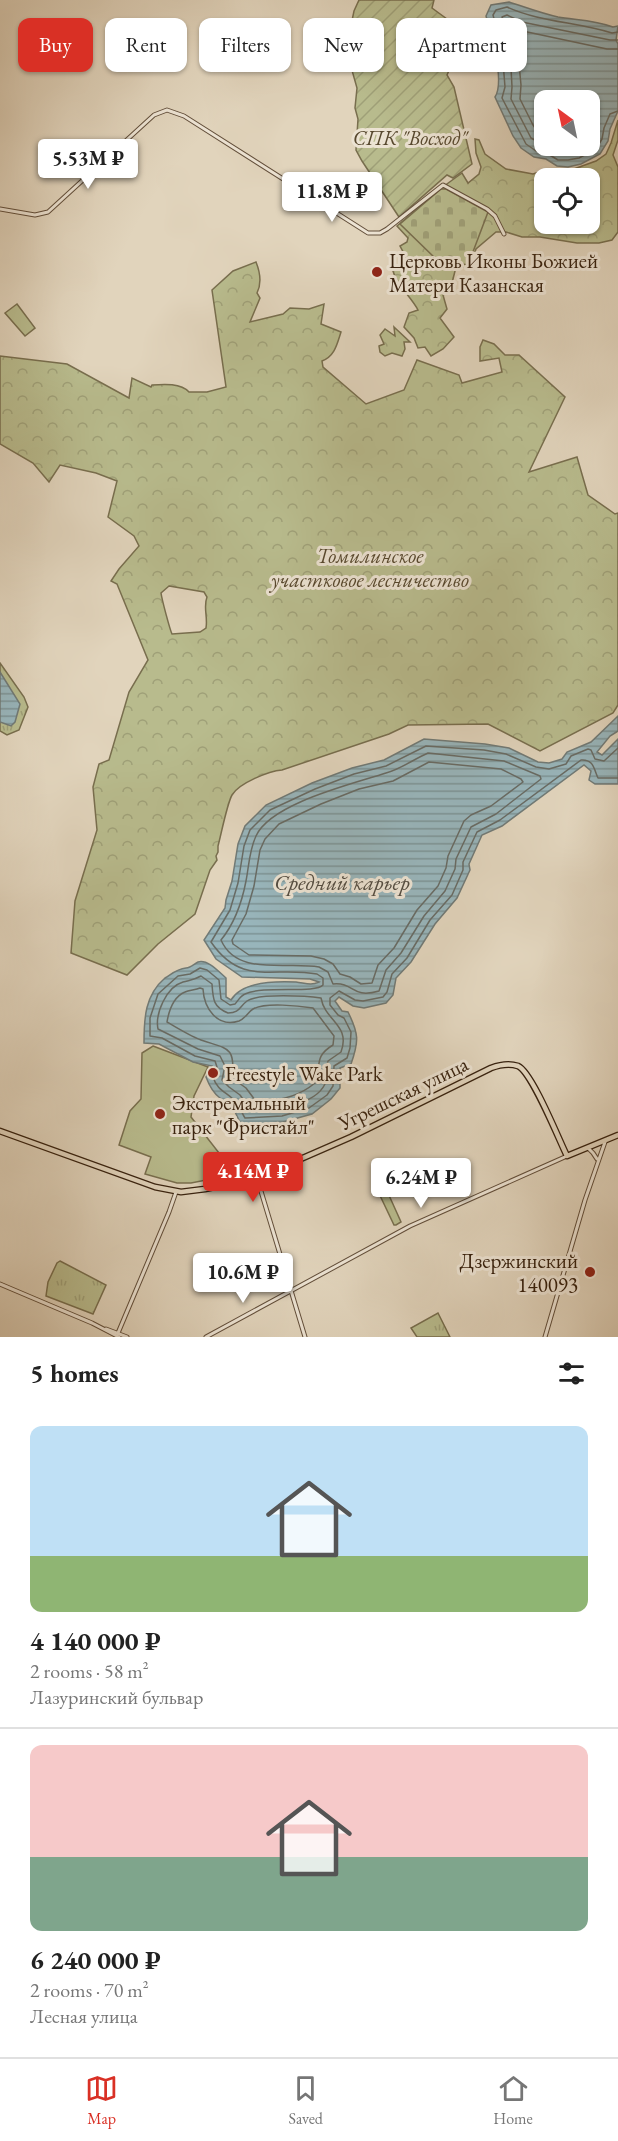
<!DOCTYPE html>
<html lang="en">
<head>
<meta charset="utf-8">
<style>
  :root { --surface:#fff; --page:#f6f6f6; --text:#222; --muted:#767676; --line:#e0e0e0; --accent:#d93025 }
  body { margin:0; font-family:"EB Garamond",serif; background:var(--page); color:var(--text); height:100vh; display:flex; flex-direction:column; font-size:22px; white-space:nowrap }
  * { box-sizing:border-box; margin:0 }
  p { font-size:20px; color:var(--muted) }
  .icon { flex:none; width:33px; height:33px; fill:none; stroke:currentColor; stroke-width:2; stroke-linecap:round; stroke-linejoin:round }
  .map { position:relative; height:1337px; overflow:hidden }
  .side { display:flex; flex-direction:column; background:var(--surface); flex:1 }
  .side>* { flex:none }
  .hud { position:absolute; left:18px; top:18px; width:582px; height:54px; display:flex; gap:12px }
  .needle { width:39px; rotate:327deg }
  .controls { position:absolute; left:534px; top:90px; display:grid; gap:12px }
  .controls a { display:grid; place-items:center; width:66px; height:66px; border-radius:12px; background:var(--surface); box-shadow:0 2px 4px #0004; font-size:30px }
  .price { position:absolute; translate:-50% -51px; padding:0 14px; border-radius:6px; background:#fff; color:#222; font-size:20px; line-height:39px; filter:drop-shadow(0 2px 3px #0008) }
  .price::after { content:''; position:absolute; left:50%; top:36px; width:18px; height:14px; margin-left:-9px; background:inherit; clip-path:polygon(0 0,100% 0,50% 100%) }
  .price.on { background:var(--accent); color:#fff }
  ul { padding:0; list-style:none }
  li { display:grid; align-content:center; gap:12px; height:318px; padding:0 30px }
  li+li { border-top:2px solid var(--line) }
  li span { display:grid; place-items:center; height:186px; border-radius:12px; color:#555 }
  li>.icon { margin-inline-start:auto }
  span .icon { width:108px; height:108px; fill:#fffc; stroke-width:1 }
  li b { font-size:26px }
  h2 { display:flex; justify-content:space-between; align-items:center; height:72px; padding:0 30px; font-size:26px }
  .tag { padding:0 21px; border-radius:12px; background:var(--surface); box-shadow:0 2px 4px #0004; font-size:21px; line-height:54px }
  .tag.on { background:var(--accent); color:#fff }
  .tab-bar { display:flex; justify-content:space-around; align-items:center; height:84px; border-top:2px solid var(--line); background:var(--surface); font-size:16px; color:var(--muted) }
  .tab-bar a { display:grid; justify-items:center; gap:3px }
  .tab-bar .on { color:var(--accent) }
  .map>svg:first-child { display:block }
  .grass { fill:#b8bb8d; stroke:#786e4e; stroke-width:1.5 }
  .forest { fill:url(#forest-crowns); stroke:#786e4e; stroke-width:1.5; fill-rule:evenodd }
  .cemetery { fill:url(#cemetery-stones); stroke:#786e4e; stroke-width:1.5 }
  .park { fill:url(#park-tufts); stroke:#786e4e; stroke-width:1.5 }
  .garden { fill:url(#garden-furrows); stroke:#786e4e; stroke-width:1.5 }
  .water { fill:url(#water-rules); stroke:#717a76; stroke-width:1.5; fill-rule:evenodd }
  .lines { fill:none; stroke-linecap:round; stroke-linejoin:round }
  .shore { stroke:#686b64; stroke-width:1.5 }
  .minor-casing { stroke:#624e3a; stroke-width:5 }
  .major-casing { stroke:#37210e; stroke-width:7 }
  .minor { stroke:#ece3d3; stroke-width:3 }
  .major { stroke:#e1d4bc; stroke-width:4.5 }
  .poi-dot { fill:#8f2418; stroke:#ece3d3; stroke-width:2 }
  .labels { text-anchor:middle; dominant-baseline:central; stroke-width:6; stroke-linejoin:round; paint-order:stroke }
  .park-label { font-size:21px; font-style:italic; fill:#57482e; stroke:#ece3d3 }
  .poi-label { font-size:21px; fill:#37210e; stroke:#ece3d3; text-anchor:start }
  .street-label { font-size:21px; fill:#37210e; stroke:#ece3d3 }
  .water-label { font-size:22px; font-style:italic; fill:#544d42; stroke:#ece3d3 }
</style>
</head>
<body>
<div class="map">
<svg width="618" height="1337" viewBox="0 0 618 1337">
  <defs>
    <pattern id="forest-crowns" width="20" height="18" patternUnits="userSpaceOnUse" patternTransform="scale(1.5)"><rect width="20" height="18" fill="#b8bb8d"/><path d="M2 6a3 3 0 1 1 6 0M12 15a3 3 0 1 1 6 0" fill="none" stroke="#9fa078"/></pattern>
    <pattern id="cemetery-stones" width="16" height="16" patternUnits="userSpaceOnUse" patternTransform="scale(1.5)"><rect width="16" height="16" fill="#b8bb8d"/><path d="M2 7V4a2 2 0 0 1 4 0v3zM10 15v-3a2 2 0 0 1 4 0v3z" fill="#9fa078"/></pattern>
    <pattern id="park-tufts" width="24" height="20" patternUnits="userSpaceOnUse" patternTransform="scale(1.5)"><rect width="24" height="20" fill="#b8bb8d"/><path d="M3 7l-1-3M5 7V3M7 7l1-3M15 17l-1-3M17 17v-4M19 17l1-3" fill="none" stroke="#9fa078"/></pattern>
    <pattern id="garden-furrows" width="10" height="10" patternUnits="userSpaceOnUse" patternTransform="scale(1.5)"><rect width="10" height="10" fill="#b8bb8d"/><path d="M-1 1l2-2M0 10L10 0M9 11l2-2" fill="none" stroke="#9fa078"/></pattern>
    <pattern id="water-rules" width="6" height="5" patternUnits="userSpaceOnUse" patternTransform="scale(1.5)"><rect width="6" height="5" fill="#98b5bb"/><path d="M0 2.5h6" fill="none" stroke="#7d9396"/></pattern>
  </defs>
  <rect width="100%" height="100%" fill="#e1d4bc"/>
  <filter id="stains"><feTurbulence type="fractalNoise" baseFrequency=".00333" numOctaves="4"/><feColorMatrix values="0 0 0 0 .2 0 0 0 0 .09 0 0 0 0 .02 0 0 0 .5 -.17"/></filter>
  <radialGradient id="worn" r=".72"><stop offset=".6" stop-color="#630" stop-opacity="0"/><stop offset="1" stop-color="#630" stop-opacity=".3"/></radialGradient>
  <g class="grass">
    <path d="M 17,304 L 35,328 L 25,336 L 5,313 Z"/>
    <path d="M 153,1046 L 208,1067 L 194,1096 L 191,1117 L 226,1162 L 227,1176 L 191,1183 L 177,1183 L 145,1174 L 151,1157 L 119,1145 L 130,1111 L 141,1099 L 142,1053 Z"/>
  </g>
  <g class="forest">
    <path d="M 618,120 L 618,140 L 613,155 L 618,167 L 618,232 L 612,240 L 599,243 L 577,243 L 540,237 L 522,237 L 506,232 L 496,232 L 476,249 L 470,267 L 456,267 L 450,291 L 443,295 L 447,309 L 440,318 L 454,337 L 443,349 L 431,356 L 425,347 L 418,348 L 414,338 L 404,327 L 409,313 L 418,310 C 412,298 396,284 393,271 L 408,264 L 407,259 L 400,246 L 407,242 L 408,238 L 397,226 L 440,189 L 462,173 L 468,183 L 479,174 L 481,167 L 476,153 L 475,139 L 479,140 L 485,154 L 506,169 L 533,174 L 549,169 L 571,170 L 596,161 L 606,154 L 611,143 ZM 544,178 L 590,178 L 590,224 L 544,224 Z"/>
    <path d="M 256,262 C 260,272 262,283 257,293 L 260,298 L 250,322 L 283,314 L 290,308 L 309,309 L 324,304 L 321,324 L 341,332 C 337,344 335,356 322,361 L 323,367 L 366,404 L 404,390 L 417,360 L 459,375 L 462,383 L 502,372 L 499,358 L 480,361 L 480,347 L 483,340 L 494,344 L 505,355 L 519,355 L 565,397 L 529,472 L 577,457 L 588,495 L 615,514 L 618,513 L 618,705 L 613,713 L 540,751 L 488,724 L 408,725 L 389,734 L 282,770 C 269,771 239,783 232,795 C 227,804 221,835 218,846 L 218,852 L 216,856 L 217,860 L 210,870 L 195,914 L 158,944 L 127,975 L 71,953 L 75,901 L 97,830 L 93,787 L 99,764 L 109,760 L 129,692 L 148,660 L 117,584 L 111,581 L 119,569 L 139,546 L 134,536 L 108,517 L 117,481 L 96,473 L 60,465 L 49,482 L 33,463 L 0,444 L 0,356 L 67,364 L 129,398 L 132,378 L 151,387 L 152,385 C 164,384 181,383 189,392 L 207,392 L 226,387 L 212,290 L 233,271 ZM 169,586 L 204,592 L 207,597 C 203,607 208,617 206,628 L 200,632 L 172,634 C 170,630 162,600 161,593 Z"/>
    <path d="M 394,327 L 410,342 L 404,342 L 405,349 L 402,356 L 392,353 L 385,356 L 380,352 L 379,346 L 384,344 L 380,335 L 385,329 L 395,336 Z"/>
  </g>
  <path class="cemetery" d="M 441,189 L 446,189 L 488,212 L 468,265 L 436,259 L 400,224 Z"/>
  <g class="park">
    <path d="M 0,663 L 24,697 L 28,707 L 19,730 L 7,735 L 0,731 Z"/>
    <path d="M 381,1181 L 383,1182 L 401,1222 L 396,1225 L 394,1225 L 375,1185 Z"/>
    <path d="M 60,1261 L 106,1285 L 93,1314 L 46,1296 L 48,1282 L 57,1263 Z"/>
    <path d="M 438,1313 L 450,1337 L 417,1337 L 411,1328 Z"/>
  </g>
  <path class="garden" d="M 359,0 L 434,0 L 432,8 L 466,33 L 447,75 L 454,87 L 472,164 L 453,178 L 447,175 L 399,217 L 362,161 L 356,150 L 358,119 L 355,108 L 357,88 L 346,49 L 354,11 Z"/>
  <g class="water">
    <path d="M 509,2 C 525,7 540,13 558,17 C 576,20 595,20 613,27 L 618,26 L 616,40 L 618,44 L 618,111 L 610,129 L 608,141 L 600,154 L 581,164 L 568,167 L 557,166 L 546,159 L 534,157 L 521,148 L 513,136 L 495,97 C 505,82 491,33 486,16 L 491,5 ZM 590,100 L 590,146 L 544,146 L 544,100 Z"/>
    <path d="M 0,672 L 20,704 L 15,722 L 11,726 L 0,722 Z"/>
    <path d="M 618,716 L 618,731 L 610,736 L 597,752 L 602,755 L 618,739 L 618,784 L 595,784 L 589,780 L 591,771 L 584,765 L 502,826 L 482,835 L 469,864 L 470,870 L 457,898 L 435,924 L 411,962 L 396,978 L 393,995 L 386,1003 L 364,1008 L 353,1006 L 339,997 L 335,1001 L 342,1011 L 348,1012 C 359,1034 359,1041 351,1064 L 340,1068 L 342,1077 L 340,1079 L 340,1088 L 331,1099 L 312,1114 L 283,1122 L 242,1125 C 237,1119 237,1113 232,1107 C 229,1103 224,1102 220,1098 C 213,1093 209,1085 206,1077 L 212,1066 L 193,1062 L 159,1044 L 144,1043 C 144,1018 145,995 165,978 C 173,973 177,969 186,968 C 191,968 194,964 198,962 C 208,959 219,972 226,978 L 226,997 L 231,1000 C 242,981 276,981 296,982 C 305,983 311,986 319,982 L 310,979 L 242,977 L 216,959 L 204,940 L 225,908 L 226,900 L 232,881 L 238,844 L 245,826 L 266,805 L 312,783 L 352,768 L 384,760 L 424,739 L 485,744 L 509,748 L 538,762 L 549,763 L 562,759 L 567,752 L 591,742 Z"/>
  </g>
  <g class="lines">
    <g class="shore">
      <path d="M 618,32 L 612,33 C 577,22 540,22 507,7 L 496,10 L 493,15 L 502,49 L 505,87 L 502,98 L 526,144 L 536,151 L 548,154 L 558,160 L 568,160 L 579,158 L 596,149 L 602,139 L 604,128 L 610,114 L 618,111"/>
      <path d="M 544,136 L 538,132 L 533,125 L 520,99 L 521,85 L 516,32 L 518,30 L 607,49 L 618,49"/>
      <path d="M 544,145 L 531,138 L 511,99 L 512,87 L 510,48 L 502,17 L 507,15 L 522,22 L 610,40 L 618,40"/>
      <path d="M 618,748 L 604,761 L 595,759 L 591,750 L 588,749 L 571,756 L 566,764 L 549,769 L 536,767 L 506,754 L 484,750 L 426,746 L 386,766 L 354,774 L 315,789 L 270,810 L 250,830 L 244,846 L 238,883 L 230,910 L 211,942 C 242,987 273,966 317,974 L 323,978 L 323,985 C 315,994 264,985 245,994 C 240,996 238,1001 235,1004 L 230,1005 L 221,999 L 219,980 L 207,970 L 200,968 L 190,974 L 178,976 L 158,994 L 150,1018 L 150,1036 L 162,1038 L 195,1056 L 215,1061 L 217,1067 L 213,1077 C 217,1090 226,1092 234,1100 C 240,1105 241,1112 245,1118 L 282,1116 L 309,1108 L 327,1095 L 333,1086 L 334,1066 L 347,1058 L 350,1048 L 351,1032 L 344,1018 L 338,1015 L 330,1005 L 330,998 L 339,991 L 355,1000 L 363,1001 L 383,997 L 387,992 L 392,974 L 407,958 L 430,920 L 452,895 L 463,870 L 463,862 L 477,832 L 500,820 L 581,760 C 594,759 594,770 598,778 L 618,778"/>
      <path d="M 428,753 L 504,761 L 540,776 L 541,779 L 496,814 L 471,827 L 456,859 L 455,869 L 445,891 L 424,916 L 401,953 L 386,970 L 379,991 C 351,999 355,982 333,984 L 328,972 L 319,967 C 287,961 237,977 221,940 C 234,924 242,902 246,881 C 249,866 249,851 256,836 C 271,803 353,784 386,773 C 401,769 414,759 428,753 Z"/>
      <path d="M 429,762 L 501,769 L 521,779 L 523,782 L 491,806 L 471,815 L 464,821 L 448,856 L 446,868 L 438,886 L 417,910 L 394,948 L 378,965 L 372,983 L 361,984 L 350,977 L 340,974 L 333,964 L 324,959 L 311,956 L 249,955 L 233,944 L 232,940 L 246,914 L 254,886 L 260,850 L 265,839 L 279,824 L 321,804 L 359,789 L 393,781 Z"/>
      <path d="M 201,976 L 212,984 C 213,999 213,1007 228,1013 C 240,1013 239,1007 247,1001 C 258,993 308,996 321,998 C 325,1021 351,1025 341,1052 L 328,1061 C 325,1069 329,1077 325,1084 C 314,1107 272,1109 251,1110 L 240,1095 L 229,1087 L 222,1080 L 225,1066 L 220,1056 L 198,1049 L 158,1029 C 155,1014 166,987 183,982 C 190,980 194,980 201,976 Z"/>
      <path d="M 200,988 L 203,989 C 204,1008 217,1028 239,1021 C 246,1018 248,1012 253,1009 C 265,1002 300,1006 313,1008 L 334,1036 L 333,1045 C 313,1057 322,1066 315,1083 C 298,1097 278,1102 255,1100 L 246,1088 L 232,1078 C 236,1046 227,1049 201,1040 C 190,1036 177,1028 167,1022 C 169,1010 173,997 185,992 C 189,990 195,990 200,988 Z"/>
    </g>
    <defs>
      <g id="minor">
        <path d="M 0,209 L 35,215 L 48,212 L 154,115 L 167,110 L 184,116 L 368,233 L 380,233 L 387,229 L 443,185 L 487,209 L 495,216 L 504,234"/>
        <path d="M 588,1148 L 593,1153 L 597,1159"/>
        <path d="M 257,1178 L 305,1337"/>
        <path d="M 0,1284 L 92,1323 L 119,1337"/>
        <path d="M 106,1329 L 127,1337"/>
        <path d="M 118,1333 L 169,1212 L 176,1192"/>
        <path d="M 206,1337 L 410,1226 L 567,1156"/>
        <path d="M 545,1337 L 585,1200 L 605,1142"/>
      </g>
      <path id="major" d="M 0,1131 L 155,1187 L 181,1192 L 205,1189 L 257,1178 L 351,1137 L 491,1068 C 499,1065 509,1063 518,1066 C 532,1072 559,1140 567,1156 L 618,1135"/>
    </defs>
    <use href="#minor" class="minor-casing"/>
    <use href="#major" class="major-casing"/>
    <use href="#minor" class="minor"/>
    <use href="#major" class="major"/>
  </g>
  <g class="poi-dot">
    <circle cx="377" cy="272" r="6"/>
    <circle cx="213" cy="1073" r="6"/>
    <circle cx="160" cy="1114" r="6"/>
    <circle cx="590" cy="1272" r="6"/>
  </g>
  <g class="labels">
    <g class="park-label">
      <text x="410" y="137">СПК "Восход"</text>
      <text x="370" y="555">Томилинское<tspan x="370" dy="24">участковое лесничество</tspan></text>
    </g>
    <g class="poi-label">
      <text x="389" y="260">Церковь Иконы Божией<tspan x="389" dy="24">Матери Казанская</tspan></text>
      <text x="225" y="1073">Freestyle Wake Park</text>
      <text x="172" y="1102">Экстремальный<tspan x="172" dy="24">парк "Фристайл"</tspan></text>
      <text x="578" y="1260" text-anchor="end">Дзержинский<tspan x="578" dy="24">140093</tspan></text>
    </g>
    <g class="street-label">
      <text transform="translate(403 1093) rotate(-26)">Угрешская улица</text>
    </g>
    <g class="water-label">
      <text x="342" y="882">Средний карьер</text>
    </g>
  </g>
  <rect width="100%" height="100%" filter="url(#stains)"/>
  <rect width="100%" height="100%" fill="url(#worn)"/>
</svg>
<div class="controls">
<a><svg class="needle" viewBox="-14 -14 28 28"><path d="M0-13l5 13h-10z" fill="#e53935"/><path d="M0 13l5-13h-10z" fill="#767676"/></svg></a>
<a><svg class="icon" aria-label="locate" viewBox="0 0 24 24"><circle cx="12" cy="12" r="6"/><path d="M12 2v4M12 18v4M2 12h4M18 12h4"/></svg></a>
</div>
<b class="price" style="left:88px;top:190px">5.53M ₽</b>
<b class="price" style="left:332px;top:223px">11.8M ₽</b>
<b class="price on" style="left:253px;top:1203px">4.14M ₽</b>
<b class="price" style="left:421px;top:1209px">6.24M ₽</b>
<b class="price" style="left:243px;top:1304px">10.6M ₽</b>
<div class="hud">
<a class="tag on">Buy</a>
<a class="tag">Rent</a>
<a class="tag">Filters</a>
<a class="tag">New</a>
<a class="tag">Apartment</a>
</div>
</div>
<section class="side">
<h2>5 homes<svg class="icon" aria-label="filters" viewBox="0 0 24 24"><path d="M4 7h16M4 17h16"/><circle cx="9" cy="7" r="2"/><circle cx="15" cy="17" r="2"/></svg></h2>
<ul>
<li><span style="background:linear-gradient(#bfe0f5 70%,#8fb573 0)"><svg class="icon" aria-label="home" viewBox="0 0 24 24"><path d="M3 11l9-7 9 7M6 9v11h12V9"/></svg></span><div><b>4 140 000 ₽</b><p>2 rooms · 58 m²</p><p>Лазуринский бульвар</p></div></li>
<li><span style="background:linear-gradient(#f6c9c9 60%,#7fa58c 0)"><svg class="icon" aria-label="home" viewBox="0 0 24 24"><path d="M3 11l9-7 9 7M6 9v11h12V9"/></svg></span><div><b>6 240 000 ₽</b><p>2 rooms · 70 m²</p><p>Лесная улица</p></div></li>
</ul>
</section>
<nav class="tab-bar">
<a class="on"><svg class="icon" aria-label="map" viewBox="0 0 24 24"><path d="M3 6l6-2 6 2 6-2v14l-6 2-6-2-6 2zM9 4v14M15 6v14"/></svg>Map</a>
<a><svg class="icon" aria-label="saved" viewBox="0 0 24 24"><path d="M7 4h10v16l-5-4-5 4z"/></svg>Saved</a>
<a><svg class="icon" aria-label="home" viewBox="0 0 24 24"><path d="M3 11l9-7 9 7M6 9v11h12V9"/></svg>Home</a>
</nav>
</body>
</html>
